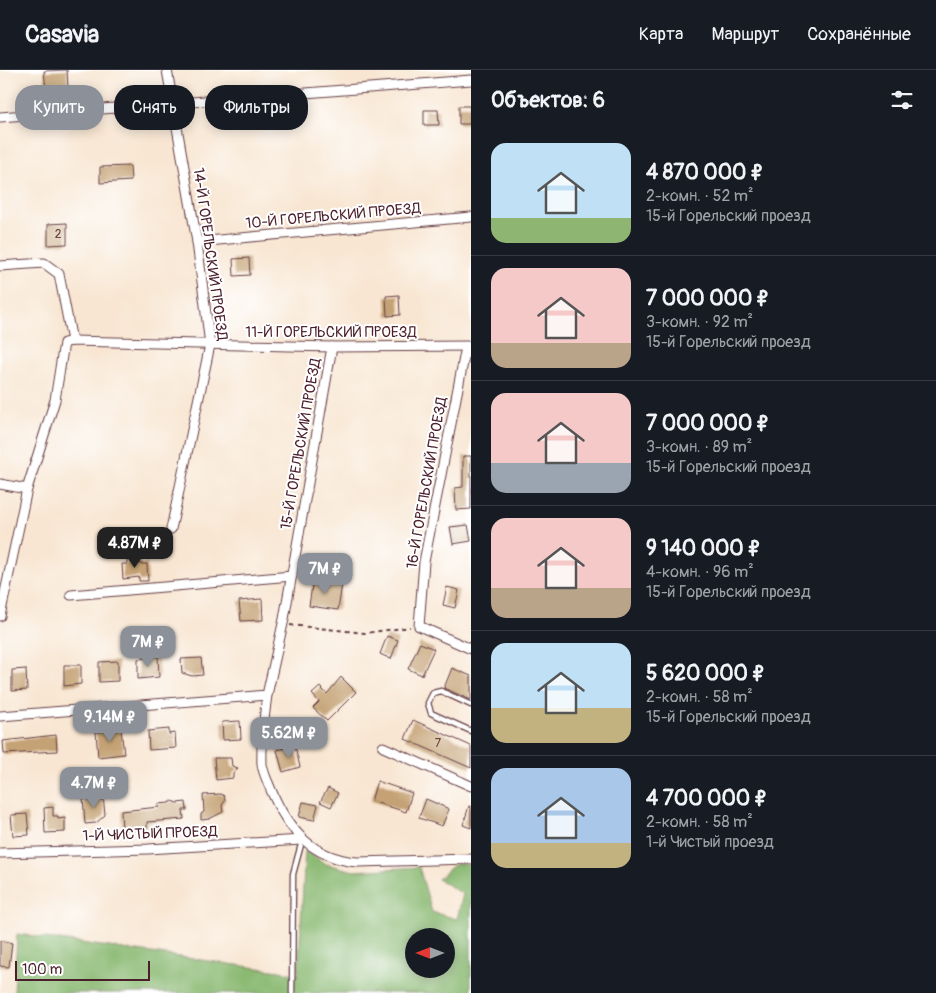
<!DOCTYPE html>
<html lang="ru">
<head>
<meta charset="utf-8">
<style>
  :root { --surface:#171b24; --page:#20242c; --text:#f1f3f6; --muted:#9ea1a6; --line:#363941; --accent:#8c9099 }
  body { margin:0; font-family:Pangolin,sans-serif; background:var(--page); color:var(--text); height:100vh; display:flex; flex-direction:column; font-size:19px; white-space:nowrap }
  * { box-sizing:border-box; margin:0 }
  p { font-size:16px; color:var(--muted) }
  .icon { flex:none; width:28px; height:28px; fill:none; stroke:currentColor; stroke-width:2; stroke-linecap:round; stroke-linejoin:round }
  .map { position:relative; flex:1; overflow:hidden }
  .details { display:flex; flex-direction:column; background:var(--surface); width:465px }
  .details>* { flex:none }
  .guide { position:absolute; left:15px; top:15px; width:380px; height:45px; display:flex; gap:10px }
  .needle { width:32px; rotate:270deg }
  .fabs { position:absolute; left:405px; top:858px; display:grid; gap:10px }
  .fabs a { display:grid; place-items:center; width:50px; height:50px; border-radius:50%; background:var(--surface); box-shadow:0 2px 12px #0003; font-size:25px }
  .scale { position:absolute; left:15px; bottom:12px; width:135px; box-sizing:border-box; padding-left:5px; border:2px solid #4a1f2b; border-top:0; font-size:14px; line-height:18px; white-space:nowrap; color:#4a1f2b; -webkit-text-stroke:4px #fff; paint-order:stroke }
  .price { position:absolute; translate:-50% -42px; padding:0 11px; border-radius:10px; background:var(--accent); color:#fff; font-size:16px; line-height:32px; filter:drop-shadow(0 1px 2px #0008) }
  .price::after { content:''; position:absolute; left:50%; top:30px; width:15px; height:11px; margin-left:-8px; background:inherit; clip-path:polygon(0 0,100% 0,50% 100%) }
  .price.on { background:#222; color:#fff }
  ul { padding:0; list-style:none }
  li { display:flex; align-items:center; gap:15px; height:125px; padding:0 20px }
  li+li { border-top:1px solid var(--line) }
  li span { display:grid; place-items:center; flex:none; width:140px; height:100px; border-radius:15px; color:#555 }
  li>.icon { margin-inline-start:auto }
  span .icon { width:60px; height:60px; fill:#fffc; stroke-width:1 }
  li b { font-size:21px }
  h2 { display:flex; justify-content:space-between; align-items:center; height:60px; padding:0 20px; font-size:21px }
  .tag { padding:0 18px; border-radius:20px; background:var(--surface); box-shadow:0 2px 12px #0003; font-size:18px; line-height:45px }
  .tag.on { background:var(--accent); color:#fff }
  header { display:flex; align-items:center; gap:30px; box-sizing:border-box; height:70px; padding:0 25px; background:var(--surface); border-bottom:1px solid var(--line) }
  header strong { font-size:24px }
  nav { display:flex; gap:28px; margin-inline-start:auto; font-size:18px }
  main { display:flex; flex:1; min-height:0 }
  .map>svg:first-child { display:block }
  .forest { fill:#8ab972; stroke:#6a6c4e; fill-rule:evenodd }
  .building { fill:#c4a274 }
  .lines { fill:none; stroke-linecap:round; stroke-linejoin:round }
  .service-casing { stroke:#643d44; stroke-width:7 }
  .minor-casing { stroke:#643d44; stroke-width:11 }
  .path { stroke:#643d44; stroke-width:2; stroke-dasharray:4 4; stroke-linecap:butt }
  .service { stroke:#fff; stroke-width:4.5 }
  .minor { stroke:#fff; stroke-width:9 }
  .labels { text-anchor:middle; dominant-baseline:central; stroke-width:4; stroke-linejoin:round; paint-order:stroke }
  .number-label { font-size:12px; fill:#68403d }
  .street-label { font-size:15px; fill:#4a1f2b; stroke:#fff }
</style>
</head>
<body>
<header>
<strong>Casavia</strong>
<nav><a>Карта</a><a>Маршрут</a><a>Сохранённые</a></nav>
</header>
<main>
<div class="map">
<svg width="471" height="923" viewBox="0 0 471 923">
  <rect width="100%" height="100%" fill="#fff"/>
  <filter id="ink" filterUnits="userSpaceOnUse"><feTurbulence type="fractalNoise" baseFrequency=".02" numOctaves="2"/><feDisplacementMap in="SourceGraphic" scale="10" xChannelSelector="R" yChannelSelector="G"/><feConvolveMatrix kernelMatrix="1 2 1 2 8 2 1 2 1" color-interpolation-filters="sRGB"/></filter>
  <filter id="wash" filterUnits="userSpaceOnUse"><feTurbulence type="fractalNoise" baseFrequency=".0096" numOctaves="4" result="noise"/><feDisplacementMap in="SourceGraphic" scale="20" xChannelSelector="R" yChannelSelector="G"/><feGaussianBlur stdDeviation="1.12" result="paint"/><feColorMatrix in="noise" values="0 0 0 0 0 0 0 0 0 0 0 0 0 0 0 0 0 1.4 0 .05"/><feComposite in="paint" operator="in"/></filter>
  <g filter="url(#wash)">
    <rect width="100%" height="100%" fill="#f8e6d2"/>
    <path class="forest" d="M 305,781 L 326,794 L 354,801 L 419,797 L 432,842 L 457,849 L 463,824 L 438,809 L 455,794 L 471,794 L 471,923 L 14,923 L 17,864 L 279,901 L 298,905 ZM 414,866 L 446,866 L 446,899 L 414,899 Z"/>
    <g id="blocks">
      <g class="building">
        <path d="M 67,0 L 68,18 L 46,20 L 44,1 Z"/>
        <rect x="459" y="36" width="11" height="18"/>
        <path d="M 424,40 L 438,40 L 439,55 L 424,55 Z"/>
        <path d="M 130,96 L 131,111 L 100,113 L 100,97 Z"/>
        <path d="M 67,153 L 67,174 L 48,175 L 48,154 Z"/>
        <path d="M 249,188 L 250,205 L 234,206 L 233,189 Z"/>
        <path d="M 399,225 L 400,245 L 387,246 L 386,226 Z"/>
        <path d="M 463,386 L 471,386 L 471,439 L 456,440 L 455,418 L 463,417 Z"/>
        <path d="M 468,455 L 471,471 L 453,474 L 450,457 Z"/>
        <path d="M 140,486 L 140,494 L 147,494 L 148,511 L 139,511 L 139,507 L 123,509 L 122,494 L 127,494 L 127,487 Z"/>
        <path d="M 313,509 L 342,514 L 338,540 L 309,536 Z"/>
        <path d="M 447,517 L 459,520 L 455,538 L 443,535 Z"/>
        <path d="M 262,529 L 263,550 L 241,551 L 239,531 Z"/>
        <path d="M 387,566 L 398,570 L 391,589 L 380,584 Z"/>
        <path d="M 420,573 L 434,579 L 422,605 L 408,599 Z"/>
        <path d="M 158,586 L 159,607 L 138,609 L 138,589 Z"/>
        <path d="M 201,588 L 203,605 L 192,606 L 182,603 L 181,589 Z"/>
        <path d="M 118,591 L 118,611 L 99,612 L 99,592 Z"/>
        <path d="M 64,595 L 81,595 L 81,614 L 64,616 Z"/>
        <path d="M 452,598 L 471,606 L 471,630 L 444,618 Z"/>
        <path d="M 26,599 L 27,620 L 12,621 L 12,600 Z"/>
        <path d="M 341,607 L 356,622 L 327,651 L 313,638 L 319,632 L 312,624 L 320,617 L 327,624 Z"/>
        <path d="M 413,650 L 471,676 L 471,698 L 405,669 Z"/>
        <path d="M 240,651 L 241,669 L 223,670 L 222,652 Z"/>
        <path d="M 121,659 L 124,684 L 98,687 L 96,662 Z"/>
        <path d="M 169,659 L 169,664 L 175,663 L 176,678 L 149,680 L 148,661 Z"/>
        <path d="M 56,665 L 57,681 L 4,684 L 3,671 Z"/>
        <path d="M 295,676 L 300,697 L 283,702 L 277,680 Z"/>
        <path d="M 214,688 L 231,688 L 232,696 L 238,698 L 233,704 L 233,708 L 216,710 Z"/>
        <path d="M 377,711 L 412,723 L 406,742 L 371,731 Z"/>
        <path d="M 328,718 L 338,723 L 331,737 L 320,732 Z"/>
        <path d="M 221,724 L 224,726 L 225,731 L 222,735 L 223,742 L 209,749 L 201,750 L 201,744 L 204,742 L 203,725 Z"/>
        <path d="M 103,725 L 105,745 L 96,753 L 85,754 L 83,727 Z"/>
        <path d="M 426,729 L 449,739 L 442,756 L 419,748 Z"/>
        <path d="M 172,731 L 177,733 L 186,732 L 187,740 L 183,740 L 184,749 L 147,752 L 147,758 L 122,760 L 121,741 L 159,737 L 158,734 L 169,733 Z"/>
        <path d="M 303,732 L 318,735 L 314,750 L 299,747 Z"/>
        <path d="M 469,736 L 471,736 L 471,758 L 463,755 Z"/>
        <path d="M 53,737 L 53,746 L 58,746 L 58,749 L 65,748 L 65,762 L 45,763 L 44,738 Z"/>
        <path d="M 27,744 L 29,765 L 13,766 L 11,745 Z"/>
        <path d="M 0,871 L 12,873 L 9,897 L 0,896 Z"/>
      </g>
    </g>
  </g>
  <g filter="url(#ink)">
    <use href="#blocks" fill-opacity="0" stroke="#643d44" stroke-width="1"/>
    <g class="lines">
      <defs>
        <g id="service">
          <path d="M 471,635 L 441,621 L 433,623 L 428,633 L 431,643 L 471,661"/>
          <path d="M 292,923 L 293,804 L 302,771"/>
        </g>
        <g id="minor">
          <path d="M 167,0 L 197,172 L 210,275 L 171,459"/>
          <path d="M 0,47 L 471,10"/>
          <path d="M 197,172 L 471,147"/>
          <path d="M 0,196 L 44,193 L 59,204 L 72,271"/>
          <path d="M 466,277 L 424,492 L 419,556 L 471,579"/>
          <path d="M 0,414 L 27,419"/>
          <path d="M 71,525 L 292,506"/>
          <path d="M 0,546 L 27,419 L 55,330 L 64,273 L 72,271 L 332,277 L 471,276"/>
          <path d="M 267,625 C 264,648 261,671 262,694 C 263,703 268,712 271,720 C 288,760 312,788 357,792 L 471,789"/>
          <path d="M 0,646 L 267,625 L 284,549 L 332,277"/>
          <path d="M 383,677 L 471,716"/>
          <path d="M 0,783 L 148,779 L 302,770"/>
        </g>
      </defs>
      <use href="#service" class="service-casing"/>
      <use href="#minor" class="minor-casing"/>
      <path class="path" d="M 290,555 L 365,563 L 410,557"/>
      <use href="#service" class="service"/>
      <use href="#minor" class="minor"/>
    </g>
  </g>
  <g class="labels">
    <g class="number-label">
      <text x="58" y="164">2</text>
      <text x="438" y="673">7</text>
    </g>
    <g class="street-label">
      <text transform="translate(333 146) rotate(-5)">10-Й ГОРЕЛЬСКИЙ ПРОЕЗД</text>
      <text transform="translate(210 184) rotate(82)">14-Й ГОРЕЛЬСКИЙ ПРОЕЗД</text>
      <text x="331" y="262">11-Й ГОРЕЛЬСКИЙ ПРОЕЗД</text>
      <text transform="translate(301 374) rotate(-80)">15-Й ГОРЕЛЬСКИЙ ПРОЕЗД</text>
      <text transform="translate(427 413) rotate(-80)">16-Й ГОРЕЛЬСКИЙ ПРОЕЗД</text>
      <text transform="translate(150 764) rotate(-2)">1-Й ЧИСТЫЙ ПРОЕЗД</text>
    </g>
  </g>
</svg>
<div class="fabs">
<a><svg class="needle" viewBox="-14 -14 28 28"><path d="M0-13l5 13h-10z" fill="#e53935"/><path d="M0 13l5-13h-10z" fill="#9ea1a6"/></svg></a>
</div>
<div class="scale">100 m</div>
<b class="price on" style="left:135px;top:499px">4.87M ₽</b>
<b class="price" style="left:325px;top:525px">7M ₽</b>
<b class="price" style="left:148px;top:598px">7M ₽</b>
<b class="price" style="left:110px;top:673px">9.14M ₽</b>
<b class="price" style="left:289px;top:689px">5.62M ₽</b>
<b class="price" style="left:94px;top:739px">4.7M ₽</b>
<div class="guide">
<a class="tag on">Купить</a>
<a class="tag">Снять</a>
<a class="tag">Фильтры</a>
</div>
</div>
<section class="details">
<h2>Объектов: 6<svg class="icon" aria-label="filters" viewBox="0 0 24 24"><path d="M4 7h16M4 17h16"/><circle cx="9" cy="7" r="2"/><circle cx="15" cy="17" r="2"/></svg></h2>
<ul>
<li><span style="background:linear-gradient(#bfe0f5 75%,#8fb573 0)"><svg class="icon" aria-label="home" viewBox="0 0 24 24"><path d="M3 11l9-7 9 7M6 9v11h12V9"/></svg></span><div><b>4 870 000 ₽</b><p>2-комн. · 52 m²</p><p>15-й Горельский проезд</p></div></li>
<li><span style="background:linear-gradient(#f6c9c9 75%,#b9a48a 0)"><svg class="icon" aria-label="home" viewBox="0 0 24 24"><path d="M3 11l9-7 9 7M6 9v11h12V9"/></svg></span><div><b>7 000 000 ₽</b><p>3-комн. · 92 m²</p><p>15-й Горельский проезд</p></div></li>
<li><span style="background:linear-gradient(#f6c9c9 70%,#9aa5b1 0)"><svg class="icon" aria-label="home" viewBox="0 0 24 24"><path d="M3 11l9-7 9 7M6 9v11h12V9"/></svg></span><div><b>7 000 000 ₽</b><p>3-комн. · 89 m²</p><p>15-й Горельский проезд</p></div></li>
<li><span style="background:linear-gradient(#f6c9c9 70%,#b9a48a 0)"><svg class="icon" aria-label="home" viewBox="0 0 24 24"><path d="M3 11l9-7 9 7M6 9v11h12V9"/></svg></span><div><b>9 140 000 ₽</b><p>4-комн. · 96 m²</p><p>15-й Горельский проезд</p></div></li>
<li><span style="background:linear-gradient(#bfe0f5 65%,#c2b280 0)"><svg class="icon" aria-label="home" viewBox="0 0 24 24"><path d="M3 11l9-7 9 7M6 9v11h12V9"/></svg></span><div><b>5 620 000 ₽</b><p>2-комн. · 58 m²</p><p>15-й Горельский проезд</p></div></li>
<li><span style="background:linear-gradient(#a9c7e8 75%,#c2b280 0)"><svg class="icon" aria-label="home" viewBox="0 0 24 24"><path d="M3 11l9-7 9 7M6 9v11h12V9"/></svg></span><div><b>4 700 000 ₽</b><p>2-комн. · 58 m²</p><p>1-й Чистый проезд</p></div></li>
</ul>
</section>
</main>
</body>
</html>
